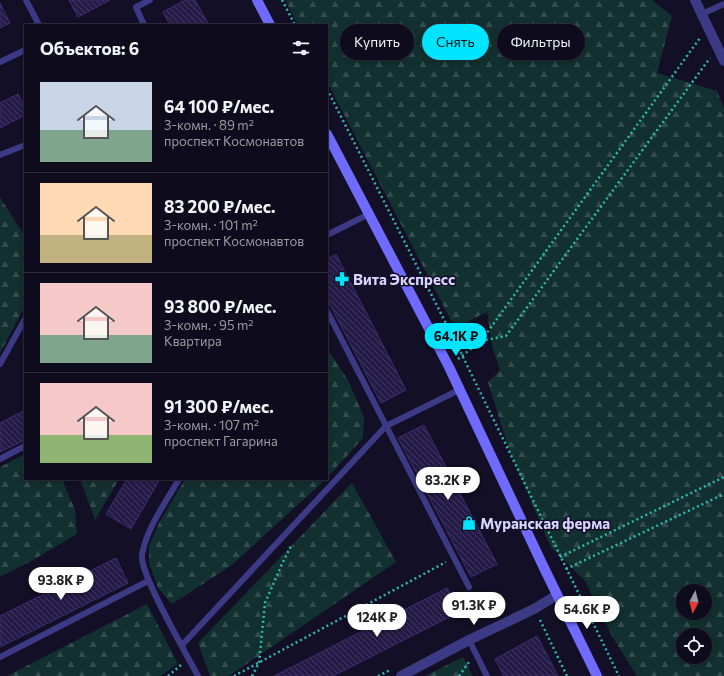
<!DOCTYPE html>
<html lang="ru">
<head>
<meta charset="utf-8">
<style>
  :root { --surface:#0e0b1c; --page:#1c1929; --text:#f1f3f6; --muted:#9b9ba3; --line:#2e2b3b; --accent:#00e5ff }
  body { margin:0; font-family:Commissioner,sans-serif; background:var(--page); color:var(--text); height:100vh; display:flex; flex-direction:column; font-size:15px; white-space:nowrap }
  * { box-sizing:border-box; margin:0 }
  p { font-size:13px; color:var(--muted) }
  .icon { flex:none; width:22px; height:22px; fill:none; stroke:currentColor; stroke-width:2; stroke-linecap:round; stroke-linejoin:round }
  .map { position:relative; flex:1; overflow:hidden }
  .drawer { position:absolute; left:24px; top:24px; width:304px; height:456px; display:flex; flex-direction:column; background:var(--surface); border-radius:0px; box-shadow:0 2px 6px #0003,0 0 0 1px var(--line) }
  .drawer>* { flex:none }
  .guide { position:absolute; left:340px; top:24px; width:324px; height:36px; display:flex; gap:8px }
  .needle { width:26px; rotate:187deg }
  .tools { position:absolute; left:676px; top:584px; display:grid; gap:8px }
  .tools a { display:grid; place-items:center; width:36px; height:36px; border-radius:50%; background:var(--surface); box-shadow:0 2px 6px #0003,0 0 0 1px var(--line); font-size:20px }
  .price { position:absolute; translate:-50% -34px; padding:0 9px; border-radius:14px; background:#fff; color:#222; font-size:13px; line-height:26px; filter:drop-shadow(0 1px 2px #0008) }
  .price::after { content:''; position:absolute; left:50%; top:24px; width:12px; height:9px; margin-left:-6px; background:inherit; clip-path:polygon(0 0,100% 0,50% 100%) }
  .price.selected { background:var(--accent); color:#111 }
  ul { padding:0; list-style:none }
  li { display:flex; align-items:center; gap:12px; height:100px; padding:0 16px }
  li+li { border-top:1px solid var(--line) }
  li span { display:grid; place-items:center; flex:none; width:112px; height:80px; border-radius:0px; color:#555 }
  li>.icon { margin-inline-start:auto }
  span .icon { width:48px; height:48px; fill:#fffc; stroke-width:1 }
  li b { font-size:17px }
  h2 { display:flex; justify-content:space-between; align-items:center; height:48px; padding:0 16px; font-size:17px }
  .chip { padding:0 14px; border-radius:18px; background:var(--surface); box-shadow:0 2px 6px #0003,0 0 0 1px var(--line); font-size:14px; line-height:36px }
  .chip.selected { background:var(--accent); color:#111 }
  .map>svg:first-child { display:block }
  .forest { fill:url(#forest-firs); fill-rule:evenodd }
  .building { fill:url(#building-back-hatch); stroke:#3b2d73 }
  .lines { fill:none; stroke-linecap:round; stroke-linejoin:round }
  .path { stroke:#2fb8b0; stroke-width:2.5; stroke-dasharray:2 3; stroke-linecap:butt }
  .service { stroke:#3d3a85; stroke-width:6 }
  .minor { stroke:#3d3a85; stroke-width:10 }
  .secondary { stroke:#6f6bff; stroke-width:10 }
  .labels { text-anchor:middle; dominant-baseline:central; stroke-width:3; stroke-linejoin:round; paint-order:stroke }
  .poi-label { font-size:15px; font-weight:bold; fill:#d9d4ff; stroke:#130f26; text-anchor:start }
</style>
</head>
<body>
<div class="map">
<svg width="724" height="676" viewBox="0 0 724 676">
  <defs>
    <pattern id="forest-firs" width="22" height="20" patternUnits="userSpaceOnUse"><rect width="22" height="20" fill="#12302f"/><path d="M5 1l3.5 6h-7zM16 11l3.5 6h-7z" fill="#344d4e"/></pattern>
    <pattern id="building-back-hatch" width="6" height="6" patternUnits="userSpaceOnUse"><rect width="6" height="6" fill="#241b47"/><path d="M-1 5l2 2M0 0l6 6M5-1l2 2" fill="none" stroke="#433b63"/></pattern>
  </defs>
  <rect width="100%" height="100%" fill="#130f26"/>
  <g class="forest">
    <path d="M 285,0 L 652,0 L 672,16 L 657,73 L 717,91 L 724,108 L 724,676 L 637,676 L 613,638 L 585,581 L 551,547 L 510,453 L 488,382 L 500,370 L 493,350 L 487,312 L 455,328 L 327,82 L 327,25 L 298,25 ZM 683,591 L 705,591 L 705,613 L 683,613 ZM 683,635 L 705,635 L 705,657 L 683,657 Z"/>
    <path d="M 0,197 L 25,237 L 25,306 L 0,353 Z"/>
    <path d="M 327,348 L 348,380 L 364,417 L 363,438 L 327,478 Z"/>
    <path d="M 25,454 L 25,479 L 62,479 L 75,510 L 77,534 L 33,560 L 0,577 L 0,467 Z"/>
    <path d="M 80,479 L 119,479 L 95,520 Z"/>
    <path d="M 185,479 L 326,479 L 232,565 L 172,604 L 158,588 L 149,563 L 149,546 L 159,523 Z"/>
    <path d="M 352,483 L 396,562 L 229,676 L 210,676 L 198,643 Z"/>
    <path d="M 147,604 L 178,664 L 160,676 L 7,676 Z"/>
    <path d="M 463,657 L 473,676 L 425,676 Z"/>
  </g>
  <g class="building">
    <path d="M 69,0 L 110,0 L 78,17 Z"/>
    <path d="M 185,0 L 195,0 L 209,25 L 170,25 L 163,12 Z"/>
    <path d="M 0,3 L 10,23 L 0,28 Z"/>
    <path d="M 18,94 L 25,108 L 25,115 L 0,128 L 0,103 Z"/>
    <path d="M 336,254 L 406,390 L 381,403 L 327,299 L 327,259 Z"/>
    <path d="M 25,410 L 25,440 L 0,452 L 0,423 Z"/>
    <path d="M 424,425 L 497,564 L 471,577 L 398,438 Z"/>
    <path d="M 127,479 L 160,479 L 131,529 L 106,514 Z"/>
    <path d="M 116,558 L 128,583 L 0,647 L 0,616 Z"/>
    <path d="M 447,588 L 459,612 L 333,676 L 274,676 Z"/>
    <path d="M 537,636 L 558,676 L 504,676 L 495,659 Z"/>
  </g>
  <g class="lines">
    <g class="path">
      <path d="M 282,0 L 295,25"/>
      <path d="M 327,89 L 462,355 L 619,676"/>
      <path d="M 481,341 L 506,336 L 710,58"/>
      <path d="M 458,359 L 481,341 L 700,38"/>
      <path d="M 560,557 L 724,477"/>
      <path d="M 566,569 L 724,494"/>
      <path d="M 540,620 L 567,676"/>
      <path d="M 168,676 L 181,665"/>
      <path d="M 234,676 L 446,562"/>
      <path d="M 252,676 L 259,663 L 265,603 L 282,564 L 292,544"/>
      <path d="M 378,676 L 390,670"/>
      <path d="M 459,676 L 469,662"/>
    </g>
    <g class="service">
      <path d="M 26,0 L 39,25"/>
      <path d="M 702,14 L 724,4"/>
      <path d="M 144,25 L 136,7 L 150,0"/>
      <path d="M 0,62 L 25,50"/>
      <path d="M 0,155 L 25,145"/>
      <path d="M 327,235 L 369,214"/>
      <path d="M 327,311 L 469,587"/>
      <path d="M 0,364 L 25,319"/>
      <path d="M 0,459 L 25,446"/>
      <path d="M 179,479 C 166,502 146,529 142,555 C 139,573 187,655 198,676"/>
      <path d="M 469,640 L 487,676"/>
      <path d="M 182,645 L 386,426 L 459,390"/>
      <path d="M 0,657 L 148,581"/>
    </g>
    <g class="minor">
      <path d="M 695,0 L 724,61"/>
      <path d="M 401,676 L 469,640 L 534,609 L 557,595"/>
    </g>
    <g class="secondary">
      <path d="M 257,0 L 270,25"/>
      <path d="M 327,134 L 449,367 L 545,570 L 597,676"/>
    </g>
  </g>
  <defs>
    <symbol id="pharmacy-bare" viewBox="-9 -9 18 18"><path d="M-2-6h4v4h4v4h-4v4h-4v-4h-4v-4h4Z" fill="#00e5ff" stroke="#130f26" stroke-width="2.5" paint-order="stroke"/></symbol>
    <symbol id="shop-bare" viewBox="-9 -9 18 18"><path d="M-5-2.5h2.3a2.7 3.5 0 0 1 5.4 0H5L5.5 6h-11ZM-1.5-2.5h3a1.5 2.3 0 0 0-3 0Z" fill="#00e5ff" stroke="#130f26" stroke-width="2.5" paint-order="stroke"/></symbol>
  </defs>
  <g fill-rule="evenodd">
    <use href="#pharmacy-bare" x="332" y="269" width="20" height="20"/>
    <use href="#shop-bare" x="459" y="513" width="20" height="20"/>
  </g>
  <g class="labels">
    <g class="poi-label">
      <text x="353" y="279">Вита Экспресс</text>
      <text x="480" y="523">Муранская ферма</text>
    </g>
  </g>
</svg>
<div class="tools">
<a><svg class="needle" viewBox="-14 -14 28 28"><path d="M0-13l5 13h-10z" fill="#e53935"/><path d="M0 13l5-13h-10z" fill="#9b9ba3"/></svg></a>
<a><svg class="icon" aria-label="locate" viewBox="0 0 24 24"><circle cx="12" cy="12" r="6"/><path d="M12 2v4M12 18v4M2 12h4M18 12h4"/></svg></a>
</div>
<b class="price selected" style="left:456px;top:357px">64.1K ₽</b>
<b class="price" style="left:448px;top:501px">83.2K ₽</b>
<b class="price" style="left:61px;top:601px">93.8K ₽</b>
<b class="price" style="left:474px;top:626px">91.3K ₽</b>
<b class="price" style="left:587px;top:630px">54.6K ₽</b>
<b class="price" style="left:377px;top:638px">124K ₽</b>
<div class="guide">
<a class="chip">Купить</a>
<a class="chip selected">Снять</a>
<a class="chip">Фильтры</a>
</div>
<section class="drawer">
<h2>Объектов: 6<svg class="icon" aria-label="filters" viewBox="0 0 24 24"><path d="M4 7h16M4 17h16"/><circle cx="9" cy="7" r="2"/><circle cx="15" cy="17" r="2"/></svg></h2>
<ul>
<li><span style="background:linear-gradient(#c9d6e8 60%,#7fa58c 0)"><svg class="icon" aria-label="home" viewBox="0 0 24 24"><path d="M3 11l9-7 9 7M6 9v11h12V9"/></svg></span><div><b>64 100 ₽/мес.</b><p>3-комн. · 89 m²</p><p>проспект Космонавтов</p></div></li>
<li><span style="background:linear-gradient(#ffd9b3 65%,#c2b280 0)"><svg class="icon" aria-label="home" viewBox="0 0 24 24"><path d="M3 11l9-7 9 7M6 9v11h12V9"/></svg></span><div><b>83 200 ₽/мес.</b><p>3-комн. · 101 m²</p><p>проспект Космонавтов</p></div></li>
<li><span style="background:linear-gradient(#f6c9c9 65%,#7fa58c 0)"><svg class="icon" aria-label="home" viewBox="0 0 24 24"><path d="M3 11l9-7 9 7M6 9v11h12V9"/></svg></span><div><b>93 800 ₽/мес.</b><p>3-комн. · 95 m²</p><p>Квартира</p></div></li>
<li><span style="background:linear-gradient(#f6c9c9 65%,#8fb573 0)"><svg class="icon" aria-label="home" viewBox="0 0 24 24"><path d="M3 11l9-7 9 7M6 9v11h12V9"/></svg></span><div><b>91 300 ₽/мес.</b><p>3-комн. · 107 m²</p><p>проспект Гагарина</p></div></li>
</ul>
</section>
</div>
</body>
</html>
